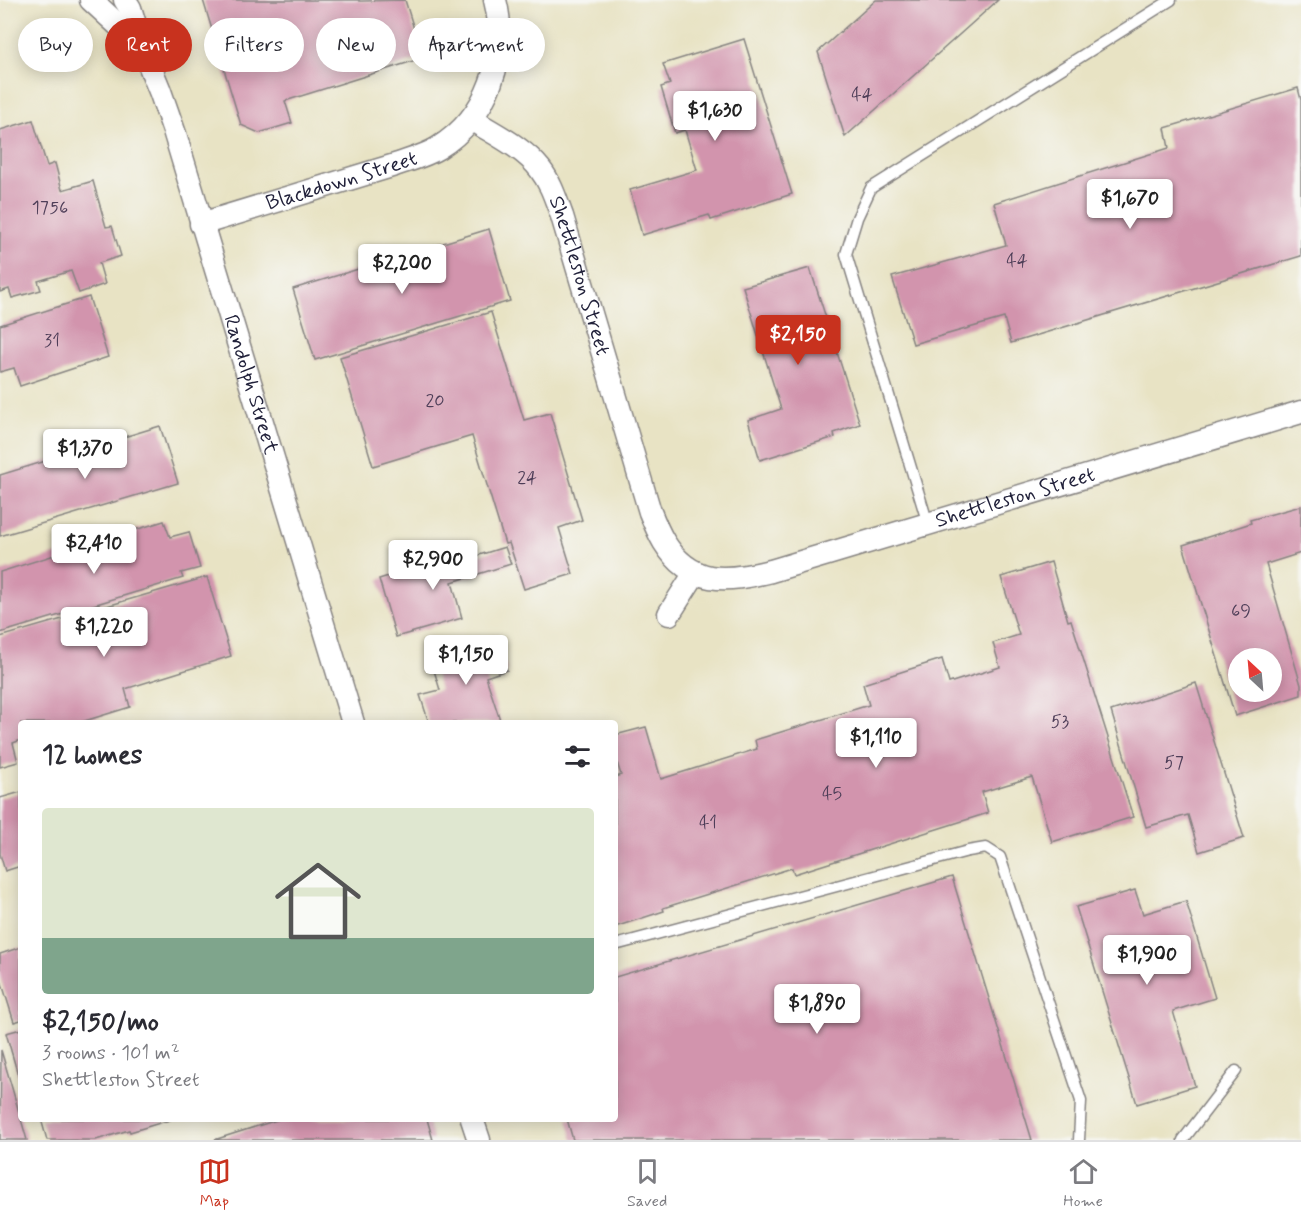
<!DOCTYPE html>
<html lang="en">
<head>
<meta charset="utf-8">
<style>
  :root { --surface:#fff; --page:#f7f7f7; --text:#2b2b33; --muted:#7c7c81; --line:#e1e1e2; --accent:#c8321e }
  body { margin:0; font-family:Mynerve,sans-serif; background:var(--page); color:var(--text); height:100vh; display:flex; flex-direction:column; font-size:22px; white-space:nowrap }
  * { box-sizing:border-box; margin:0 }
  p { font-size:20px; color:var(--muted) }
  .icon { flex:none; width:33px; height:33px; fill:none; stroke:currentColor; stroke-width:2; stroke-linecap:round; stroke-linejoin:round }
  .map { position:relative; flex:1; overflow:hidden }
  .details { position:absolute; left:18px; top:720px; width:600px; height:402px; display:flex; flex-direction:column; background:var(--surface); border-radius:6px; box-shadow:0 3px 15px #0003 }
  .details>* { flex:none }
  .hud { position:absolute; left:18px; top:18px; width:600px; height:54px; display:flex; gap:12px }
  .needle { width:39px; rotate:334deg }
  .tools { position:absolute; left:1228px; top:648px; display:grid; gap:12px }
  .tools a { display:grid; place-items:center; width:54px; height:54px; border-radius:50%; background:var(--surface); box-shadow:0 3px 15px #0003; font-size:30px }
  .price { position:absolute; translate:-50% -51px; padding:0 14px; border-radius:6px; background:#fff; color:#222; font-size:20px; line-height:39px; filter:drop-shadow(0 2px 3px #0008) }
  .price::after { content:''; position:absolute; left:50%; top:36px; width:18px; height:14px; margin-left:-9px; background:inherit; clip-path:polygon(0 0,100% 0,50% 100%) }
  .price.selected { background:var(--accent); color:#fff }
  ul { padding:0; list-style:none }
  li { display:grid; align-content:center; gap:12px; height:318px; padding:0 24px }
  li+li { border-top:2px solid var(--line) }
  li span { display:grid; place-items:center; height:186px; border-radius:6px; color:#555 }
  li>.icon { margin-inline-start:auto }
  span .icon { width:108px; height:108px; fill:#fffc; stroke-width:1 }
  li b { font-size:26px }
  h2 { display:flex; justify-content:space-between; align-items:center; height:72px; padding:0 24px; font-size:26px }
  .pill { padding:0 21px; border-radius:27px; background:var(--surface); box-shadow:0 3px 15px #0003; font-size:21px; line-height:54px }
  .pill.selected { background:var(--accent); color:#fff }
  .dock { display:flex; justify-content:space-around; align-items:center; height:84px; border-top:2px solid var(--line); background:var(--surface); font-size:16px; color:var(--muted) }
  .dock a { display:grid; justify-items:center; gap:3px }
  .dock .selected { color:var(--accent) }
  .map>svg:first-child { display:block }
  .building { fill:#d294ad; fill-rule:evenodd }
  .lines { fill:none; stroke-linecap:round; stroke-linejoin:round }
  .service-casing { stroke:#858280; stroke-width:13 }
  .minor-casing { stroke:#858280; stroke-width:25 }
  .service { stroke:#fff; stroke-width:10 }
  .minor { stroke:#fff; stroke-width:22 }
  .labels { text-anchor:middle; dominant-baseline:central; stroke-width:4.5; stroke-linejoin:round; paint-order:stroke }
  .number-label { font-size:18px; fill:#4e3e58 }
  .street-label { font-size:21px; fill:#22223b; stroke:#f6f6f2 }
</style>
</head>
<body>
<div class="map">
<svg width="1301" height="1140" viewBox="0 0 1301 1140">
  <rect width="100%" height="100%" fill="#f6f6f2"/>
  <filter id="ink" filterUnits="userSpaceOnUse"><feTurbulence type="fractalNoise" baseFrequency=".0167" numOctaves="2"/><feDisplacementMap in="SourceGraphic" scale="12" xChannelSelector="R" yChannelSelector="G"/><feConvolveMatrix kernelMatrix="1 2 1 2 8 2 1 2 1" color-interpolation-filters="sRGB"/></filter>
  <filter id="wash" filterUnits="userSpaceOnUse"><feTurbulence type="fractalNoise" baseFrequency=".008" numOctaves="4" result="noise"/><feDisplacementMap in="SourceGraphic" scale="24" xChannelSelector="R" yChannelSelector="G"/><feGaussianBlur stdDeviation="1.35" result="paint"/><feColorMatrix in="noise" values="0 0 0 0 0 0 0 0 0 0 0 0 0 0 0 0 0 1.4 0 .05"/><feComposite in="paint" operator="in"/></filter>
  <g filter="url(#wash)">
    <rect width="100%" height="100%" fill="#e8e3c4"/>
    <g id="blocks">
      <g class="building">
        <path d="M 203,0 L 359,0 L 359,1 L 405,0 L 423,58 L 285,101 L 292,123 L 259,133 L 241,125 Z"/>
        <path d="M 876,0 L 998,0 L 845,137 L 818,52 Z"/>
        <path d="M 744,39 L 792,194 L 711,220 L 709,215 L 642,235 L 630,190 L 697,170 L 685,130 L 675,133 L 661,87 L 670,84 L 663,64 Z"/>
        <path d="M 1298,88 L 1301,100 L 1301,256 L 1011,343 L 1004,318 L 913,344 L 892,277 L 1006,245 L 994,203 L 1169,148 L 1165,128 Z"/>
        <path d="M 33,120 L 47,166 L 55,163 L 62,190 L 93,181 L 106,227 L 112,226 L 121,256 L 99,263 L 105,284 L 79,293 L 71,271 L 38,281 L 41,290 L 12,298 L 9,289 L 0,292 L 0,130 Z"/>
        <path d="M 489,229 L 510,301 L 315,360 L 293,289 Z"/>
        <path d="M 810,268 L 860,424 L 834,433 L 835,437 L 760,460 L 748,420 L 781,409 L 743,287 Z"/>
        <path d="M 89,297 L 108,357 L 20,386 L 14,368 L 0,372 L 0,325 Z"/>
        <path d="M 491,312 L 524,420 L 550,413 L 582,520 L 559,528 L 573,574 L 524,589 L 509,543 L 505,544 L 472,436 L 373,466 L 340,357 Z"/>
        <path d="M 160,426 L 178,483 L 0,536 L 0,475 Z"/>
        <path d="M 1301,506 L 1301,553 L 1266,564 L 1301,685 L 1301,695 L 1235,716 L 1183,545 L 1251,523 L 1250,520 ZM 1239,658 L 1272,658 L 1272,692 L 1239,692 Z"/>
        <path d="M 164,521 L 170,537 L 189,532 L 200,568 L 181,573 L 183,578 L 0,633 L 0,572 Z"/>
        <path d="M 505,547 L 511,564 L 452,582 L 462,618 L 396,637 L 379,579 L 446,558 L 447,565 Z"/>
        <path d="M 1051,562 L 1068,621 L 1071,620 L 1133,817 L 1052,842 L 1032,777 L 982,792 L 988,813 L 794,874 L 792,868 L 663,908 L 664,911 L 615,927 L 615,777 L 621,775 L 615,756 L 615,735 L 646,727 L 661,779 L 757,749 L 755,740 L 869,705 L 863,684 L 942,659 L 949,683 L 1000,667 L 993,643 L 1019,635 L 1001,577 Z"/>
        <path d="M 207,577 L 231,656 L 125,689 L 130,707 L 78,723 L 21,723 L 21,740 L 13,743 L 18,762 L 0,767 L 0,637 Z"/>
        <path d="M 496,636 L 507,670 L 486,677 L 501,723 L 429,723 L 420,695 L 440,690 L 433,667 L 454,661 L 452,650 Z"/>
        <path d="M 1196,683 L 1244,838 L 1199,852 L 1188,815 L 1146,827 L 1111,711 Z"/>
        <path d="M 21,792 L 21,866 L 5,871 L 0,854 L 0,798 Z"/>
        <path d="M 952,877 L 1032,1140 L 573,1140 L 567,1119 L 615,1119 L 615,977 Z"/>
        <path d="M 1135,890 L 1143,914 L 1186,901 L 1215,998 L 1173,1011 L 1195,1086 L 1137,1104 L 1076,907 Z"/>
        <path d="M 21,947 L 21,1020 L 14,1022 L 0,977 L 0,954 Z"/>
        <path d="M 21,1029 L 21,1082 L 20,1082 L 6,1033 Z"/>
        <path d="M 1,1050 L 27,1140 L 0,1140 Z"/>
        <path d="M 41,1119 L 169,1119 L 170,1120 L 130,1132 L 129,1130 L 96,1140 L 47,1140 Z"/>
        <path d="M 280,1119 L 427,1119 L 433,1140 L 214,1140 Z"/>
      </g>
    </g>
  </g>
  <g filter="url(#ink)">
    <use href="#blocks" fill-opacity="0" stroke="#858280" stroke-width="1.5"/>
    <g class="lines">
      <defs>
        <g id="service">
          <path d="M 928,524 L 846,254 L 857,218 L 871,188 L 1171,0"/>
          <path d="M 615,945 L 968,851 L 986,848 L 1000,857 L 1081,1101 L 1079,1140"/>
          <path d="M 1183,1140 L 1236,1071"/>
        </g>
        <g id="minor">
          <path d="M 91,0 L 142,47"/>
          <path id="s1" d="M 125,0 L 130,8 L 142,47 L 160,91 L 175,134 L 353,723"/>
          <path id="s2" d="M 471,119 C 494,134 523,147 540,169 C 551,183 556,200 562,216 L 650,512 C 654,522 658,532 664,542 C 691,586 726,582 771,571 L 1301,412"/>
          <path id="s3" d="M 201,224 L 395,165 C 409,160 425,156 438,148 C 488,117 509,56 495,0"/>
          <path d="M 669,614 L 695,573"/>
          <path d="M 472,1119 L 479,1140"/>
        </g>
      </defs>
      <use href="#service" class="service-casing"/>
      <use href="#minor" class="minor-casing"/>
      <use href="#service" class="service"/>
      <use href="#minor" class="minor"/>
    </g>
  </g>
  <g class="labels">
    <g class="number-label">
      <text x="862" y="95">44</text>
      <text x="50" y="208">1756</text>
      <text x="1017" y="261">44</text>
      <text x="52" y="341">31</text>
      <text x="435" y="401">20</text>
      <text x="527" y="478">24</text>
      <text x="1241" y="611">69</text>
      <text x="1060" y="722">53</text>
      <text x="1174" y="763">57</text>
      <text x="832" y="794">45</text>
      <text x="708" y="823">41</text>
    </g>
    <g class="street-label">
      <text stroke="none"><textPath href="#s3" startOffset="147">Blackdown Street</textPath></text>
      <text stroke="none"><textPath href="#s2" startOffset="200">Shettleston Street</textPath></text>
      <text stroke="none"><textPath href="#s1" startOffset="405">Randolph Street</textPath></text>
      <text stroke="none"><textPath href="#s2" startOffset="856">Shettleston Street</textPath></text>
    </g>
  </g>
</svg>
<div class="tools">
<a><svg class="needle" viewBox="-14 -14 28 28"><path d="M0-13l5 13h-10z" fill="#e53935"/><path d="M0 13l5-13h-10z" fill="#7c7c81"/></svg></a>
</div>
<b class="price" style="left:715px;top:142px">$1,630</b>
<b class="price" style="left:1130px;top:230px">$1,670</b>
<b class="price" style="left:402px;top:295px">$2,200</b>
<b class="price selected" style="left:798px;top:366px">$2,150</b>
<b class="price" style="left:85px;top:480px">$1,370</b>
<b class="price" style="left:94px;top:575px">$2,410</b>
<b class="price" style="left:433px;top:591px">$2,900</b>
<b class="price" style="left:104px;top:658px">$1,220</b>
<b class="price" style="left:466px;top:686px">$1,150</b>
<b class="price" style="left:876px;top:769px">$1,110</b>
<b class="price" style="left:1147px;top:986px">$1,900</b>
<b class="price" style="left:817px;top:1035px">$1,890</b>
<div class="hud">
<a class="pill">Buy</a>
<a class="pill selected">Rent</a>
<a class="pill">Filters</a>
<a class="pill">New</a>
<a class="pill">Apartment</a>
</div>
<section class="details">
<h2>12 homes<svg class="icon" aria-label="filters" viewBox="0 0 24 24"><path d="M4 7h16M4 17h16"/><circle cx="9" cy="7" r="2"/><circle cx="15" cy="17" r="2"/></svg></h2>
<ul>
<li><span style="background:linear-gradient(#dfe7d0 70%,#7fa58c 0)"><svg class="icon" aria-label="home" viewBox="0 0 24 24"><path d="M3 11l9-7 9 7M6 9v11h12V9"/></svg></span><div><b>$2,150/mo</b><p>3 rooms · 101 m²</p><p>Shettleston Street</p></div></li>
</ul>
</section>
</div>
<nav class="dock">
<a class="selected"><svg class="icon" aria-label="map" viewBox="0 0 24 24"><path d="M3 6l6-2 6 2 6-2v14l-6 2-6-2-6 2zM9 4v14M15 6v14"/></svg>Map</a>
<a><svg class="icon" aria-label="saved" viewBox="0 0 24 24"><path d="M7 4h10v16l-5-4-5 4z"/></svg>Saved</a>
<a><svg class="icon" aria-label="home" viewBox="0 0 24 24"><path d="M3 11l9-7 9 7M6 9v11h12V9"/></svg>Home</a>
</nav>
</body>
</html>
